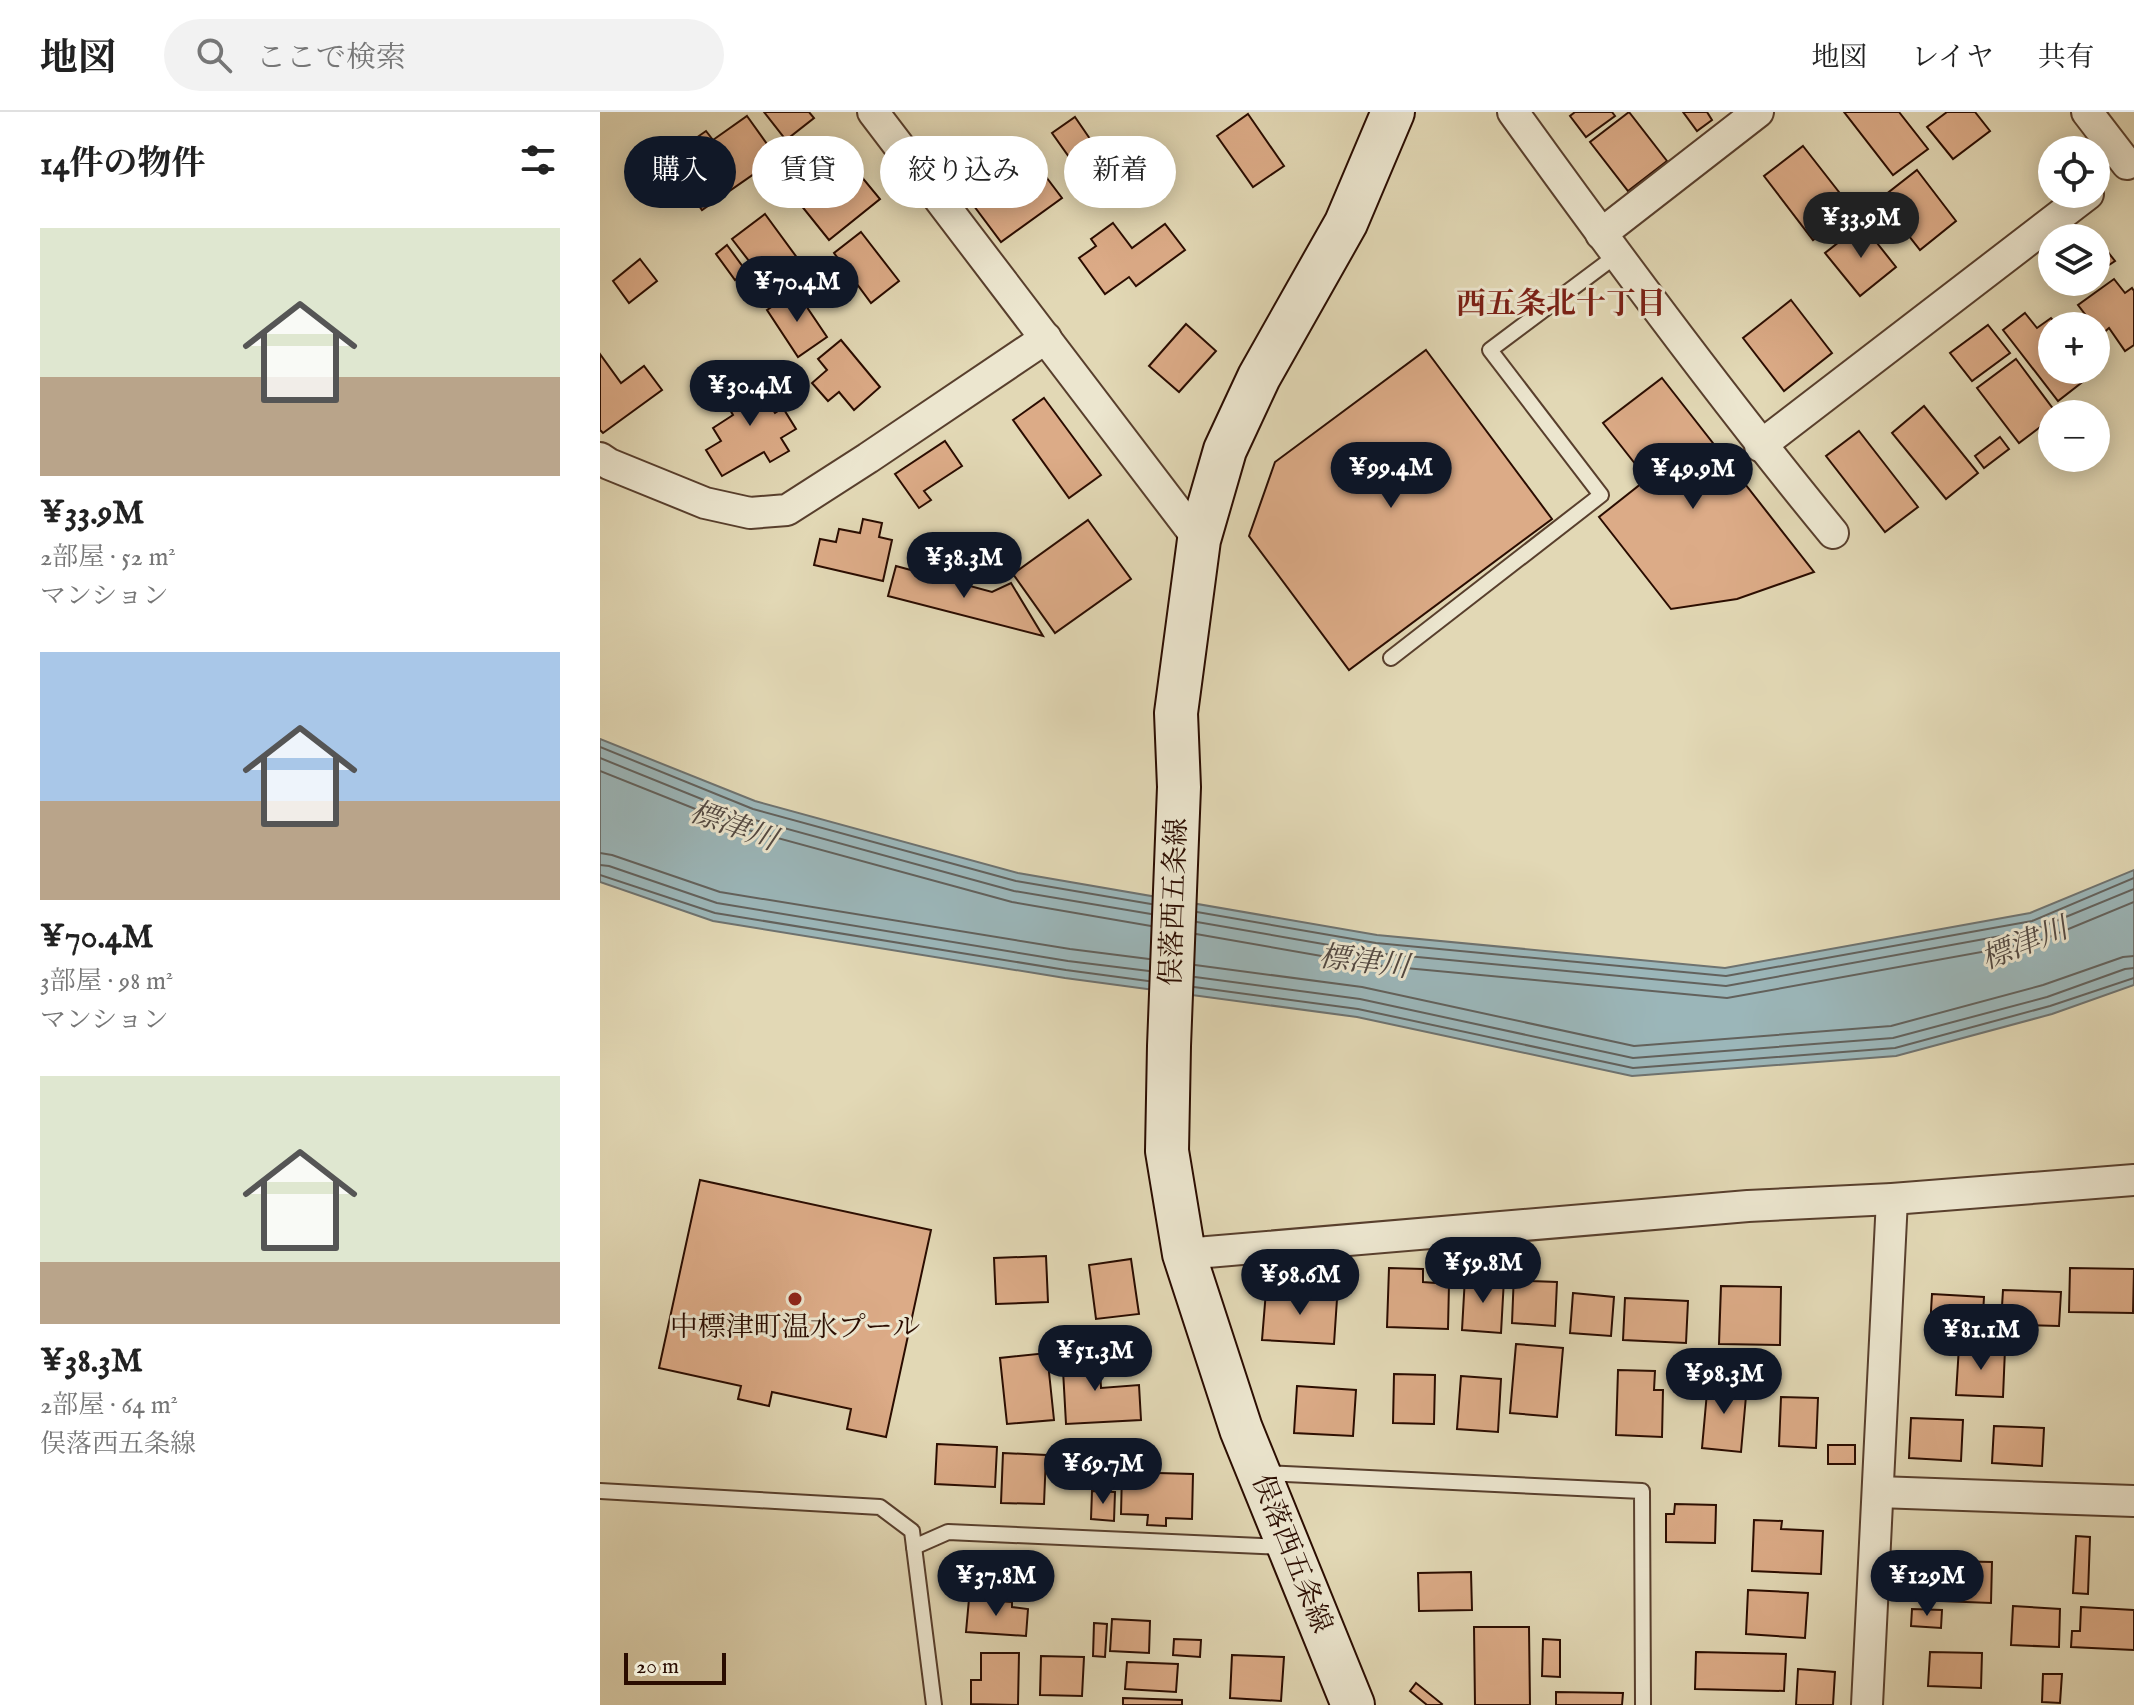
<!DOCTYPE html>
<html lang="ja">
<head>
<meta charset="utf-8">
<style>
  :root { --surface:#fff; --page:#f2f2f2; --text:#222; --muted:#767676; --line:#e0e0e0; --accent:#111827 }
  body { margin:0; font-family:"IM FELL English","Noto Serif JP",serif; background:var(--page); color:var(--text); height:100vh; display:flex; flex-direction:column; font-size:30px; white-space:nowrap }
  * { box-sizing:border-box; margin:0 }
  p { font-size:26px; color:var(--muted) }
  .icon { flex:none; width:44px; height:44px; fill:none; stroke:currentColor; stroke-width:2; stroke-linecap:round; stroke-linejoin:round }
  .map { position:relative; flex:1; overflow:hidden }
  .sheet { display:flex; flex-direction:column; background:var(--surface); width:600px }
  .sheet>* { flex:none }
  .guide { position:absolute; left:24px; top:24px; width:760px; height:72px; display:flex; gap:16px }
  .controls { position:absolute; left:1438px; top:24px; display:grid; gap:16px }
  .controls a { display:grid; place-items:center; width:72px; height:72px; border-radius:50%; background:var(--surface); box-shadow:0 4px 20px #0003; font-size:40px }
  .scale { position:absolute; left:24px; bottom:20px; width:102px; box-sizing:border-box; padding-left:8px; border:4px solid #2a0c00; border-top:0; font-size:22px; line-height:28px; white-space:nowrap; color:#2a0c00; -webkit-text-stroke:6px #ece6cf; paint-order:stroke }
  .price { position:absolute; translate:-50% -68px; padding:0 18px; border-radius:28px; background:var(--accent); color:#fff; font-size:26px; line-height:52px; filter:drop-shadow(0 2px 4px #0008) }
  .price::after { content:''; position:absolute; left:50%; top:48px; width:24px; height:18px; margin-left:-12px; background:inherit; clip-path:polygon(0 0,100% 0,50% 100%) }
  .price.selected { background:#222; color:#fff }
  ul { padding:0; list-style:none }
  li { display:grid; align-content:center; gap:16px; height:424px; padding:0 40px }
  li span { display:grid; place-items:center; height:248px; border-radius:0px; color:#555 }
  li>.icon { margin-inline-start:auto }
  span .icon { width:144px; height:144px; fill:#fffc; stroke-width:1 }
  li b { font-size:34px }
  h2 { display:flex; justify-content:space-between; align-items:center; height:96px; padding:0 40px; font-size:34px }
  .pill { padding:0 28px; border-radius:36px; background:var(--surface); box-shadow:0 4px 20px #0003; font-size:28px; line-height:72px }
  .pill.selected { background:var(--accent); color:#fff }
  header { display:flex; align-items:center; gap:48px; box-sizing:border-box; height:112px; padding:0 40px; background:var(--surface); border-bottom:2px solid var(--line) }
  header strong { font-size:38px }
  nav { display:flex; gap:44px; margin-inline-start:auto; font-size:28px }
  .search { width:560px; height:72px; background:var(--page); display:flex; align-items:center; gap:20px; box-sizing:border-box; padding:0 28px; border-radius:44px; color:var(--muted); font-size:30px }
  main { display:flex; flex:1; min-height:0 }
  .map>svg:first-child { display:block }
  .water { fill:#9bb6b9; stroke:#6e726f; stroke-width:2 }
  .lines { fill:none; stroke-linecap:round; stroke-linejoin:round }
  .shore { stroke:#62615c; stroke-width:2 }
  .building { fill:#dcab87; stroke:#2a0c00; stroke-width:2 }
  .lane-casing { stroke:#583f2d; stroke-width:18 }
  .street-casing { stroke:#583f2d; stroke-width:34 }
  .secondary-casing { stroke:#2a0c00; stroke-width:46 }
  .lane { stroke:#ece6cf; stroke-width:14 }
  .street { stroke:#ece6cf; stroke-width:30 }
  .secondary { stroke:#ece6cf; stroke-width:42 }
  .poi-dot { fill:#8f2418; stroke:#ece6cf; stroke-width:3 }
  .labels { text-anchor:middle; dominant-baseline:central; stroke-width:6; stroke-linejoin:round; paint-order:stroke }
  .street-label { font-size:28px; fill:#2a0c00; stroke:#ece6cf }
  .poi-label { font-size:28px; fill:#2a0c00; stroke:#ece6cf }
  .neighbourhood-label { font-size:30px; font-weight:bold; fill:#7a1f14; stroke:#ece6cf }
  .water-label { font-size:30px; font-style:italic; fill:#524841; stroke:#ece6cf }
</style>
</head>
<body>
<header>
<strong>地図</strong>
<div class="search"><svg class="icon" aria-label="search" viewBox="0 0 24 24"><circle cx="10" cy="10" r="6"/><path d="M15 15l6 6"/></svg>ここで検索</div>
<nav><a>地図</a><a>レイヤ</a><a>共有</a></nav>
</header>
<main>
<section class="sheet">
<h2>14件の物件<svg class="icon" aria-label="filters" viewBox="0 0 24 24"><path d="M4 7h16M4 17h16"/><circle cx="9" cy="7" r="2"/><circle cx="15" cy="17" r="2"/></svg></h2>
<ul>
<li><span style="background:linear-gradient(#dfe7d0 60%,#b9a48a 0)"><svg class="icon" aria-label="home" viewBox="0 0 24 24"><path d="M3 11l9-7 9 7M6 9v11h12V9"/></svg></span><div><b>¥33.9M</b><p>2部屋 · 52 m²</p><p>マンション</p></div></li>
<li><span style="background:linear-gradient(#a9c7e8 60%,#b9a48a 0)"><svg class="icon" aria-label="home" viewBox="0 0 24 24"><path d="M3 11l9-7 9 7M6 9v11h12V9"/></svg></span><div><b>¥70.4M</b><p>3部屋 · 98 m²</p><p>マンション</p></div></li>
<li><span style="background:linear-gradient(#dfe7d0 75%,#b9a48a 0)"><svg class="icon" aria-label="home" viewBox="0 0 24 24"><path d="M3 11l9-7 9 7M6 9v11h12V9"/></svg></span><div><b>¥38.3M</b><p>2部屋 · 64 m²</p><p>俣落西五条線</p></div></li>
</ul>
</section>
<div class="map">
<svg width="1534" height="1593" viewBox="0 0 1534 1593">
  <rect width="100%" height="100%" fill="#e2d8b5"/>
  <filter id="stains"><feTurbulence type="fractalNoise" baseFrequency=".0025" numOctaves="4"/><feColorMatrix values="0 0 0 0 .2 0 0 0 0 .09 0 0 0 0 .02 0 0 0 .5 -.17"/></filter>
  <radialGradient id="worn" r=".72"><stop offset=".6" stop-color="#630" stop-opacity="0"/><stop offset="1" stop-color="#630" stop-opacity=".3"/></radialGradient>
  <path class="water" d="M 0,627 L 155,689 L 418,761 L 777,823 L 1125,856 L 1430,801 L 1534,758 L 1534,873 L 1452,902 L 1296,944 L 1032,964 L 757,905 L 465,866 L 113,809 L 0,770 Z"/>
  <g class="lines">
    <g class="shore">
      <path d="M 0,635 L 153,697 L 416,769 L 551,792"/>
      <path d="M 0,646 L 151,707 L 414,779 L 551,802"/>
      <path d="M 0,659 L 148,718 L 412,790 L 551,814"/>
      <path d="M 0,741 L 12,743 L 120,780 L 470,837 L 549,847"/>
      <path d="M 0,753 L 9,754 L 117,791 L 468,849 L 549,859"/>
      <path d="M 0,763 L 115,801 L 466,858 L 548,869"/>
      <path d="M 597,800 L 776,831 L 1126,864 L 1432,809 L 1534,766"/>
      <path d="M 597,810 L 775,841 L 1126,874 L 1434,818 L 1534,777"/>
      <path d="M 596,822 L 773,853 L 1127,886 L 1437,830 L 1534,790"/>
      <path d="M 595,853 L 762,875 L 1034,934 L 1291,914 L 1443,873 L 1523,845 L 1534,844"/>
      <path d="M 595,865 L 760,887 L 1033,946 L 1293,926 L 1447,885 L 1525,857 L 1534,856"/>
      <path d="M 594,875 L 758,897 L 1033,956 L 1295,936 L 1450,894 L 1534,866"/>
    </g>
  </g>
  <g class="building">
    <path d="M 164,0 L 209,0 L 214,6 L 186,28 Z"/>
    <path d="M 975,0 L 1012,0 L 1015,4 L 986,25 L 970,4 Z"/>
    <path d="M 1029,0 L 1067,49 L 1028,79 L 990,30 Z"/>
    <path d="M 1083,0 L 1107,0 L 1112,8 L 1097,19 Z"/>
    <path d="M 1244,0 L 1299,0 L 1328,37 L 1293,63 Z"/>
    <path d="M 1347,0 L 1375,0 L 1390,19 L 1353,47 L 1327,15 Z"/>
    <path d="M 648,2 L 684,54 L 653,75 L 617,24 Z"/>
    <path d="M 147,4 L 177,46 L 102,98 L 66,47 L 106,19 L 113,28 Z"/>
    <path d="M 475,5 L 501,43 L 479,59 L 452,21 Z"/>
    <path d="M 1203,34 L 1253,98 L 1213,128 L 1164,64 Z"/>
    <path d="M 431,45 L 462,86 L 401,130 L 371,90 Z"/>
    <path d="M 251,52 L 280,87 L 229,128 L 200,92 Z"/>
    <path d="M 1317,58 L 1356,109 L 1320,138 L 1280,87 Z"/>
    <path d="M 165,102 L 198,147 L 166,171 L 132,127 Z"/>
    <path d="M 513,111 L 532,136 L 565,112 L 585,138 L 536,174 L 529,165 L 505,182 L 479,146 L 496,134 L 491,127 Z"/>
    <path d="M 1262,112 L 1296,155 L 1260,184 L 1225,141 Z"/>
    <path d="M 261,120 L 299,169 L 271,191 L 234,141 Z"/>
    <path d="M 1496,125 L 1515,149 L 1503,157 L 1496,148 Z"/>
    <path d="M 127,133 L 146,159 L 135,168 L 116,142 Z"/>
    <path d="M 40,147 L 57,169 L 29,191 L 13,169 Z"/>
    <path d="M 1514,167 L 1525,181 L 1532,176 L 1534,179 L 1534,233 L 1525,239 L 1509,216 L 1501,223 L 1478,193 Z"/>
    <path d="M 196,179 L 227,225 L 198,245 L 167,198 Z"/>
    <path d="M 1191,188 L 1232,241 L 1184,279 L 1143,226 Z"/>
    <path d="M 1425,201 L 1437,216 L 1451,206 L 1458,214 L 1452,214 L 1452,258 L 1492,258 L 1494,261 L 1458,289 L 1403,218 Z"/>
    <path d="M 586,212 L 616,239 L 579,280 L 549,254 Z"/>
    <path d="M 1388,213 L 1410,241 L 1372,269 L 1350,241 Z"/>
    <path d="M 241,228 L 280,275 L 254,298 L 239,280 L 228,289 L 212,271 L 227,258 L 218,247 Z"/>
    <path d="M 826,238 L 952,407 L 749,558 L 649,424 L 675,350 Z"/>
    <path d="M 0,242 L 21,271 L 44,254 L 62,278 L 3,321 L 0,318 Z"/>
    <path d="M 1416,247 L 1457,302 L 1452,302 L 1452,306 L 1419,331 L 1377,276 Z"/>
    <path d="M 158,262 L 170,280 L 164,284 L 175,301 L 183,296 L 196,317 L 181,326 L 189,339 L 170,350 L 164,340 L 122,364 L 106,338 L 121,329 L 113,316 L 133,303 L 122,284 Z"/>
    <path d="M 1062,266 L 1214,460 L 1137,487 L 1071,497 L 999,405 L 1047,367 L 1003,311 Z"/>
    <path d="M 444,286 L 501,363 L 469,386 L 413,308 Z"/>
    <path d="M 1324,294 L 1378,361 L 1346,387 L 1292,321 Z"/>
    <path d="M 1259,319 L 1318,395 L 1285,420 L 1226,344 Z"/>
    <path d="M 1400,325 L 1409,337 L 1384,356 L 1375,344 Z"/>
    <path d="M 345,329 L 362,354 L 324,379 L 331,388 L 319,396 L 295,362 Z"/>
    <path d="M 263,407 L 282,411 L 279,425 L 292,428 L 283,469 L 214,453 L 220,427 L 236,430 L 239,417 L 260,421 Z"/>
    <path d="M 488,408 L 531,467 L 455,521 L 413,462 Z"/>
    <path d="M 296,454 L 392,480 L 411,471 L 443,524 L 288,484 Z"/>
    <path d="M 100,1068 L 331,1118 L 286,1325 L 247,1317 L 251,1297 L 172,1280 L 169,1294 L 138,1287 L 141,1274 L 59,1256 Z"/>
    <path d="M 446,1144 L 448,1190 L 396,1192 L 394,1146 Z"/>
    <path d="M 531,1147 L 539,1202 L 496,1207 L 489,1153 Z"/>
    <path d="M 789,1156 L 823,1157 L 823,1170 L 849,1172 L 848,1217 L 787,1215 Z"/>
    <path d="M 1470,1156 L 1534,1157 L 1533,1201 L 1469,1200 Z"/>
    <path d="M 914,1161 L 932,1162 L 931,1169 L 957,1170 L 955,1214 L 912,1211 Z"/>
    <path d="M 865,1165 L 904,1167 L 901,1221 L 862,1218 Z"/>
    <path d="M 1121,1174 L 1181,1175 L 1180,1233 L 1119,1232 Z"/>
    <path d="M 706,1175 L 723,1176 L 722,1186 L 737,1187 L 734,1232 L 662,1228 L 666,1179 L 705,1181 Z"/>
    <path d="M 1403,1178 L 1461,1180 L 1459,1214 L 1428,1213 L 1427,1223 L 1411,1223 L 1412,1212 L 1401,1211 Z"/>
    <path d="M 973,1181 L 1014,1185 L 1011,1224 L 970,1221 Z"/>
    <path d="M 1332,1182 L 1384,1185 L 1382,1219 L 1330,1216 Z"/>
    <path d="M 1025,1186 L 1088,1189 L 1086,1231 L 1023,1228 Z"/>
    <path d="M 916,1232 L 963,1236 L 957,1305 L 910,1301 Z"/>
    <path d="M 1359,1234 L 1405,1237 L 1403,1285 L 1356,1283 Z"/>
    <path d="M 499,1238 L 501,1276 L 539,1273 L 541,1308 L 466,1312 L 462,1240 Z"/>
    <path d="M 447,1241 L 454,1308 L 407,1312 L 400,1246 Z"/>
    <path d="M 1018,1258 L 1055,1259 L 1054,1278 L 1063,1278 L 1062,1325 L 1016,1323 Z"/>
    <path d="M 794,1262 L 835,1263 L 834,1312 L 793,1311 Z"/>
    <path d="M 861,1264 L 901,1267 L 898,1320 L 857,1317 Z"/>
    <path d="M 1108,1269 L 1147,1273 L 1141,1340 L 1102,1336 Z"/>
    <path d="M 697,1274 L 756,1278 L 753,1324 L 694,1321 Z"/>
    <path d="M 1181,1285 L 1218,1286 L 1216,1336 L 1179,1334 Z"/>
    <path d="M 1311,1306 L 1363,1308 L 1361,1349 L 1309,1346 Z"/>
    <path d="M 1394,1314 L 1444,1316 L 1442,1354 L 1392,1351 Z"/>
    <path d="M 337,1332 L 397,1335 L 395,1375 L 335,1372 Z"/>
    <rect x="1228" y="1333" width="27" height="19"/>
    <path d="M 403,1341 L 446,1343 L 444,1392 L 401,1391 Z"/>
    <path d="M 522,1360 L 593,1362 L 592,1407 L 566,1406 L 566,1414 L 547,1413 L 548,1403 L 521,1402 Z"/>
    <path d="M 492,1379 L 515,1380 L 514,1409 L 491,1407 Z"/>
    <path d="M 1075,1392 L 1116,1393 L 1115,1431 L 1066,1430 L 1066,1402 L 1074,1402 Z"/>
    <path d="M 1154,1408 L 1182,1409 L 1181,1417 L 1223,1419 L 1221,1462 L 1152,1459 Z"/>
    <path d="M 1476,1424 L 1490,1425 L 1488,1482 L 1473,1481 Z"/>
    <path d="M 1343,1449 L 1392,1450 L 1391,1491 L 1341,1489 Z"/>
    <path d="M 1322,1457 L 1334,1458 L 1334,1488 L 1322,1488 Z"/>
    <path d="M 871,1460 L 872,1498 L 819,1499 L 818,1461 Z"/>
    <path d="M 1148,1478 L 1208,1481 L 1205,1526 L 1146,1522 Z"/>
    <path d="M 369,1487 L 412,1490 L 412,1495 L 428,1497 L 426,1524 L 366,1520 Z"/>
    <path d="M 1413,1494 L 1460,1497 L 1459,1535 L 1411,1533 Z"/>
    <path d="M 1481,1495 L 1534,1498 L 1534,1538 L 1471,1535 L 1472,1519 L 1480,1519 Z"/>
    <path d="M 1312,1497 L 1342,1498 L 1341,1516 L 1311,1514 Z"/>
    <path d="M 512,1507 L 550,1509 L 549,1541 L 510,1539 Z"/>
    <path d="M 494,1511 L 507,1512 L 505,1545 L 493,1544 Z"/>
    <path d="M 874,1515 L 929,1515 L 930,1593 L 875,1593 Z"/>
    <path d="M 574,1527 L 601,1528 L 600,1545 L 573,1543 Z"/>
    <path d="M 943,1527 L 960,1528 L 960,1565 L 942,1564 Z"/>
    <path d="M 1096,1540 L 1186,1542 L 1184,1579 L 1095,1577 Z"/>
    <path d="M 1330,1540 L 1382,1541 L 1381,1576 L 1328,1574 Z"/>
    <path d="M 381,1541 L 419,1541 L 418,1593 L 371,1592 L 371,1568 L 381,1568 Z"/>
    <path d="M 632,1543 L 684,1545 L 681,1589 L 630,1586 Z"/>
    <path d="M 441,1544 L 484,1545 L 482,1584 L 440,1583 Z"/>
    <path d="M 527,1550 L 578,1552 L 576,1580 L 525,1577 Z"/>
    <path d="M 1198,1557 L 1235,1560 L 1233,1593 L 1196,1593 Z"/>
    <path d="M 1443,1562 L 1462,1562 L 1460,1591 L 1442,1590 Z"/>
    <path d="M 816,1571 L 842,1592 L 841,1593 L 827,1593 L 810,1579 Z"/>
    <path d="M 956,1580 L 1023,1581 L 1022,1593 L 956,1593 Z"/>
    <path d="M 523,1586 L 582,1588 L 582,1593 L 523,1593 Z"/>
  </g>
  <g class="lines">
    <defs>
      <g id="lane">
        <path d="M 791,546 L 1001,383 L 890,238 L 1017,143"/>
        <path d="M 663,1361 L 1042,1379 L 1043,1593"/>
        <path d="M 0,1379 L 280,1395 L 312,1419 L 334,1593"/>
        <path d="M 314,1435 L 348,1420 L 684,1435"/>
      </g>
      <g id="street">
        <path d="M 273,0 L 599,428"/>
        <path d="M 913,0 C 1016,143 1121,285 1233,421"/>
        <path d="M 1487,0 L 1527,52"/>
        <path d="M 1001,122 L 1158,0"/>
        <path d="M 1160,334 L 1488,82"/>
        <path d="M 0,346 L 9,352 L 105,391 L 150,401 L 187,398 L 268,346 L 446,226"/>
        <path d="M 584,1142 L 1148,1094 L 1292,1087 L 1534,1068"/>
        <path d="M 1278,1380 L 1534,1389"/>
        <path d="M 1267,1593 L 1292,1087"/>
      </g>
      <path id="secondary" d="M 753,1593 L 641,1317 L 584,1142 L 567,1039 L 569,934 L 579,675 L 576,601 L 599,428 L 625,338 L 659,265 L 746,111 L 793,0"/>
    </defs>
    <use href="#lane" class="lane-casing"/>
    <use href="#street" class="street-casing"/>
    <use href="#secondary" class="secondary-casing"/>
    <use href="#lane" class="lane"/>
    <use href="#street" class="street"/>
    <use href="#secondary" class="secondary"/>
  </g>
  <circle class="poi-dot" cx="195" cy="1187" r="8"/>
  <g class="labels">
    <g class="street-label">
      <text transform="translate(575 790) rotate(-88)">俣落西五条線</text>
      <text transform="translate(691 1442) rotate(68)">俣落西五条線</text>
    </g>
    <g class="poi-label">
      <text x="195" y="1216">中標津町温水プール</text>
    </g>
    <g class="neighbourhood-label">
      <text x="961" y="193">西五条北十丁目</text>
    </g>
    <g class="water-label">
      <text transform="translate(133 715) rotate(20)">標津川</text>
      <text transform="translate(1425 833) rotate(-22)">標津川</text>
      <text transform="translate(764 851) rotate(7)">標津川</text>
    </g>
  </g>
  <rect width="100%" height="100%" filter="url(#stains)"/>
  <rect width="100%" height="100%" fill="url(#worn)"/>
</svg>
<div class="controls">
<a><svg class="icon" aria-label="locate" viewBox="0 0 24 24"><circle cx="12" cy="12" r="6"/><path d="M12 2v4M12 18v4M2 12h4M18 12h4"/></svg></a>
<a><svg class="icon" aria-label="layers" viewBox="0 0 24 24"><path d="M12 4l9 5-9 5-9-5zM3 14l9 5 9-5"/></svg></a>
<a>+</a>
<a>−</a>
</div>
<div class="scale">20 m</div>
<b class="price selected" style="left:1261px;top:148px">¥33.9M</b>
<b class="price" style="left:197px;top:212px">¥70.4M</b>
<b class="price" style="left:150px;top:316px">¥30.4M</b>
<b class="price" style="left:791px;top:398px">¥99.4M</b>
<b class="price" style="left:1093px;top:399px">¥49.9M</b>
<b class="price" style="left:364px;top:488px">¥38.3M</b>
<b class="price" style="left:883px;top:1193px">¥59.8M</b>
<b class="price" style="left:700px;top:1205px">¥98.6M</b>
<b class="price" style="left:1381px;top:1260px">¥81.1M</b>
<b class="price" style="left:495px;top:1281px">¥51.3M</b>
<b class="price" style="left:1124px;top:1304px">¥98.3M</b>
<b class="price" style="left:503px;top:1394px">¥69.7M</b>
<b class="price" style="left:396px;top:1506px">¥37.8M</b>
<b class="price" style="left:1327px;top:1506px">¥129M</b>
<div class="guide">
<a class="pill selected">購入</a>
<a class="pill">賃貸</a>
<a class="pill">絞り込み</a>
<a class="pill">新着</a>
</div>
</div>
</main>
</body>
</html>
